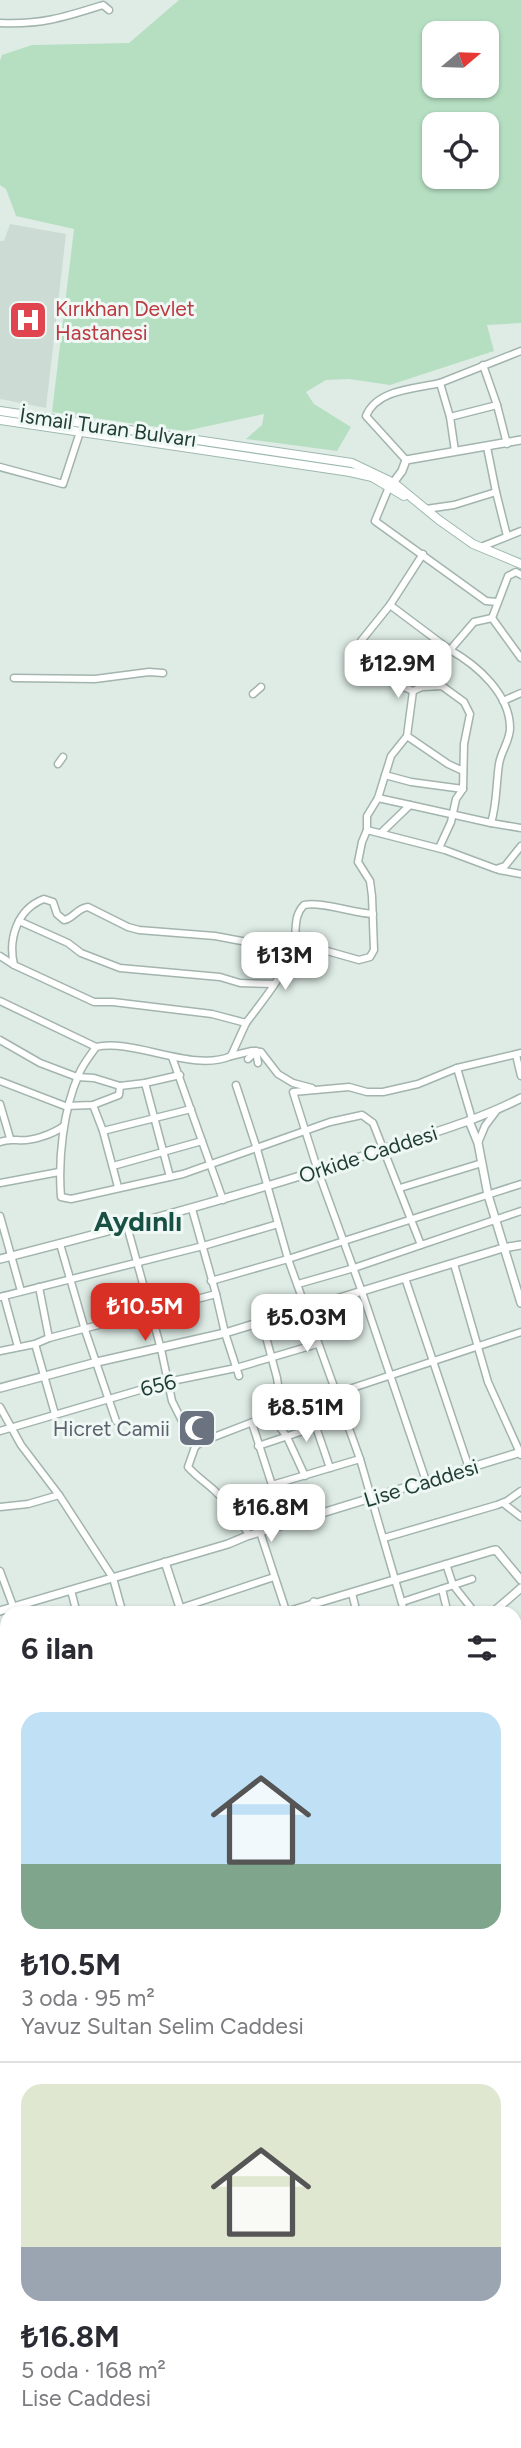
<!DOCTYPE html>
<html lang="tr">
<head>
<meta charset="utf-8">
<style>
  :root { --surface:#fff; --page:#f2f2f3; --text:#2b2b33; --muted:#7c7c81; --line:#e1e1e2; --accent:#d93025 }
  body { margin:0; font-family:Figtree,sans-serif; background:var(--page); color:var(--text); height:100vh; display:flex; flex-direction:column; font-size:26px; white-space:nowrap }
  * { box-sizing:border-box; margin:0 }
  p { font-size:23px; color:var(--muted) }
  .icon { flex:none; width:38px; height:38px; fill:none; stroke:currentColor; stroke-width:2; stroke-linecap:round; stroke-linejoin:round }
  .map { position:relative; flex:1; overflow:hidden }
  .panel { position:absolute; left:0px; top:1606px; width:522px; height:842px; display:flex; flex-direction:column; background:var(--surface); border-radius:21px 21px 0 0; box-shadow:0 2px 5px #0004 }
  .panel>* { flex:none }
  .needle { width:46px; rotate:71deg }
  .fabs { position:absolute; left:422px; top:21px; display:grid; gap:14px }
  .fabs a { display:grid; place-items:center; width:77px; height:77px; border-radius:14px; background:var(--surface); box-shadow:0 2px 5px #0004; font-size:35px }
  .price { position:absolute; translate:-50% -60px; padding:0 16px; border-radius:14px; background:#fff; color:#222; font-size:23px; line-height:46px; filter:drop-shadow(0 2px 4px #0008) }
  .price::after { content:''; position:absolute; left:50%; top:42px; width:21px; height:16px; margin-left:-10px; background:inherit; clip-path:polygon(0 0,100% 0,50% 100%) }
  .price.active { background:var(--accent); color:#fff }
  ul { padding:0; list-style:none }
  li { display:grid; align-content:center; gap:14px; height:371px; padding:0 21px }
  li+li { border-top:2px solid var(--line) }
  li span { display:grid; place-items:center; height:217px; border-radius:21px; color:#555 }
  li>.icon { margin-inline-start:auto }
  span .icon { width:126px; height:126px; fill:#fffc; stroke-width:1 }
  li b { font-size:30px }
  h2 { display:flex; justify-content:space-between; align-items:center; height:84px; padding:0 21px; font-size:30px }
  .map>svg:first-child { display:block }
  .built { fill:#cddbd5 }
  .green { fill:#b6dfc2; fill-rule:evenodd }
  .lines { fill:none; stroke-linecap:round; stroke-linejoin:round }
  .stream { stroke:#82c7d6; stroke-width:2 }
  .minor-casing { stroke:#a2b4ad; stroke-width:9 }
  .tertiary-casing { stroke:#a2b4ad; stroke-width:10 }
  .secondary-casing { stroke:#9db8af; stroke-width:10 }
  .trunk-casing { stroke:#c0c9c6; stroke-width:12 }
  .minor { stroke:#fff; stroke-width:6 }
  .tertiary { stroke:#fff; stroke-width:7 }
  .secondary { stroke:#fff; stroke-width:8 }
  .trunk { stroke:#44887a; stroke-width:10 }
  .labels { text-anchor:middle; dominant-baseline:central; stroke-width:6; stroke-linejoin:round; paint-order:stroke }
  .health-label { font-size:21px; fill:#be3a42; stroke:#eff8f4; text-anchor:start }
  .street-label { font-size:21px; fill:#1f3d35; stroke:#eff8f4 }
  .worship-label { font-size:21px; fill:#5b616d; stroke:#eff8f4; text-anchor:end }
  .district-label { font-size:28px; font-weight:bold; fill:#195044; stroke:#eff8f4 }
</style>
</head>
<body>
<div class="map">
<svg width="521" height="2448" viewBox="0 0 521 2448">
  <rect width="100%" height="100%" fill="#dfece6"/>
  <path class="built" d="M 10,224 L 66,234 L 46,408 L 0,399 L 0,241 L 4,241 Z"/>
  <path class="green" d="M 179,0 L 521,0 L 521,323 L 487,325 L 494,351 L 390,385 L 349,379 L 326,380 L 306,392 L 314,404 L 351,427 L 337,451 L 246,439 L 262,425 L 264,414 L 185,431 L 52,412 L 74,229 L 16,216 L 6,189 L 0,185 L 0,61 L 2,55 L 32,45 L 129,43 ZM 434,33 L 486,33 L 486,86 L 434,86 ZM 434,124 L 486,124 L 486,177 L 434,177 Z"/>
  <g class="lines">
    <path class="stream" d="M 515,2431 L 521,2418"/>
    <defs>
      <g id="minor">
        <path d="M 0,23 C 41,25 65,17 103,5 L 109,10"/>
        <path d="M 483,365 L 497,405 L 507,444"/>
        <path d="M 440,383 L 521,351"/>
        <path d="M 450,417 L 497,405"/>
        <path d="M 487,447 L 496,492"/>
        <path d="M 406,460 L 366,416 C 377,389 415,389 440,383 L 450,417 L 455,451"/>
        <path d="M 0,467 L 63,484 L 80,432"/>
        <path d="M 389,487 L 375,521 L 486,601 L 497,602"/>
        <path d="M 426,509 L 454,505 L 496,492 L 507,536"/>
        <path d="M 481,547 L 521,531"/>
        <path d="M 423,554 L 390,605 L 361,641 C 363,669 390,682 413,691 L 422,687 L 442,686 L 464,702 L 470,714 L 464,744 L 463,789 L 456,799 L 451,822 L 439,848"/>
        <path d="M 521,575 L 516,572 L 508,576 L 492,618 L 521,658"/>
        <path d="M 390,605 L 450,650"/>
        <path d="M 14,678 L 95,679 L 149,672 L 163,673"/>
        <path d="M 253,694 L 261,687"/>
        <path d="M 503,701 L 521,693"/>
        <path d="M 407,736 L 448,764 L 463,771"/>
        <path d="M 58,764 L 63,757"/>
        <path d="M 385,775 L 411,782 L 463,789"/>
        <path d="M 378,798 L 410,805"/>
        <path d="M 491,823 L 521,828"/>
        <path d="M 367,830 L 445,850 L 496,869 L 505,866 L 521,846"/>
        <path d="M 381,833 L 410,805 L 491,823 C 497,804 496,784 499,764 C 501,751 510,741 510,728 C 510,694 477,665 450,650 L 474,622 L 492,618"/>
        <path d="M 499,870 L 521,874"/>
        <path d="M 19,921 L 68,943 L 81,953 L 120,968 L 220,977 L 240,983 L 274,984"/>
        <path d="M 0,956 L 14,965 L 94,1002 L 113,1002 L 212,1014 L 246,1023 L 231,1056 C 193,1073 133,1038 96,1047 L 0,1001"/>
        <path d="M 14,965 C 8,939 17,909 44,899 L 53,902 L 57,914 L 64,920 C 73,919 77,908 88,907 L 128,927 L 139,930 L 215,936 L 247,942 L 306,945 L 359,960 L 370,957 L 374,950 L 372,896 L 370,881 L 358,862 L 362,842 L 367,830 L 367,816 L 378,798 L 391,756 L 407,736 L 413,691"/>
        <path d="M 246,1023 C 263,1000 285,975 293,947 C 298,932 292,917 304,905 C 320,901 353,913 373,914"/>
        <path d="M 0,1040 L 40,1063 L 77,1077 L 94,1078 L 120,1086 L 145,1083 L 180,1075"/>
        <path d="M 96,1047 C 90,1056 83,1064 79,1074 C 63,1110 58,1159 61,1197 L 71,1199 L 183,1174 L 330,1122 L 362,1115 L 373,1123 L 421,1245 L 521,1211"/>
        <path d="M 256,1051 L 258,1063"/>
        <path d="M 516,1055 L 521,1076"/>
        <path d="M 231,1056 L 252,1051 L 261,1052 L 278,1074 L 293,1083 L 312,1088"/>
        <path d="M 172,1057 L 223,1200"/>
        <path d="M 248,1059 L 256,1051"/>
        <path d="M 457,1068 L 472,1119"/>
        <path d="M 0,1081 L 65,1106 L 93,1105 L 119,1095 L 120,1086"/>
        <path d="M 145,1083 L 170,1177"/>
        <path d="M 236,1085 L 257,1149 L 288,1259 L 360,1459 L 405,1614"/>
        <path d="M 0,1104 L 10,1138"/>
        <path d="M 93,1105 L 103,1131 L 118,1187"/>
        <path d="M 103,1131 L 191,1109"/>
        <path d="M 0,1142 C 8,1139 10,1140 17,1140 C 31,1142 53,1134 64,1126"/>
        <path d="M 478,1143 L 485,1126 L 497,1110"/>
        <path d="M 113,1166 L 202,1141"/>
        <path d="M 0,1183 L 59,1172"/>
        <path d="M 400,1188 L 482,1163"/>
        <path d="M 192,1209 L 216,1294 L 225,1333 L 239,1376"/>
        <path d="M 0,1216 L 21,1291"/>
        <path d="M 127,1226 L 161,1349 L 172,1401 L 195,1447"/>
        <path d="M 60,1244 L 85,1330 L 116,1421"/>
        <path d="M 454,1264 L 488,1382 L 521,1455"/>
        <path d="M 405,1278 L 469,1468"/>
        <path d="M 211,1281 L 288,1259 L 521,1184"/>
        <path d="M 298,1284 L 354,1268 L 421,1245"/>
        <path d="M 39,1287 L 49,1338"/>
        <path d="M 4,1296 L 18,1347"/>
        <path d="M 0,1297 L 203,1246 L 278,1224"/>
        <path d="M 262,1322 L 277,1378 L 282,1412"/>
        <path d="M 35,1344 L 55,1414"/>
        <path d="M 0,1351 L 35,1344 L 49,1338 L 216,1294"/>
        <path d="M 0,1407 L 21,1445 L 59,1495 L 113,1578 L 123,1614"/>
        <path d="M 271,1415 L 287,1437 L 305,1476"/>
        <path d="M 252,1423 L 272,1485 L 360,1459"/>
        <path d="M 316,1427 L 330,1468"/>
        <path d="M 0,1431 L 167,1382 L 236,1368 L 317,1344"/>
        <path d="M 258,1446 L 345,1417"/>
        <path d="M 195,1447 L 201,1442 L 271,1415 L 521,1332"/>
        <path d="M 195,1447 L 188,1467 C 196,1476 205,1482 214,1490 C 228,1503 239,1519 249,1535"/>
        <path d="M 426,1481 L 362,1292 L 318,1171 L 293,1092 L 349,1087 L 367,1092 L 383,1092 L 418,1084 L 457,1068 L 521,1053"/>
        <path d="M 503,1503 L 521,1517"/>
        <path d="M 0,1507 L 28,1504 L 59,1495"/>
        <path d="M 260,1532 L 287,1614"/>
        <path d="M 384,1538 L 497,1505 L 507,1501 L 521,1491"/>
        <path d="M 446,1564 L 453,1585 L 476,1614"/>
        <path d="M 0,1571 L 16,1614"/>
        <path d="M 442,1589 L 448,1614"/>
        <path d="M 71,1590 L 77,1614"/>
        <path d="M 352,1593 L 357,1614"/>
        <path d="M 402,1602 L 472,1579"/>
        <path d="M 181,1608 L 274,1577"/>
        <path d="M 514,1630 L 521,1638"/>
        <path d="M 0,1641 L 7,1660"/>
        <path d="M 514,1695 L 521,1703"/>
        <path d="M 0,1708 L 7,1703"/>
        <path d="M 0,1718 L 7,1729"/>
        <path d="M 514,1751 L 521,1746"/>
        <path d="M 0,1769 L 7,1763"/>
        <path d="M 0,1790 L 7,1794"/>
        <path d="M 514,1824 L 521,1820"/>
        <path d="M 514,1850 L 521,1845"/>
        <path d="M 514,1880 L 521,1884"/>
        <path d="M 514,1897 L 521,1891"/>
        <path d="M 0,1904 L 7,1907"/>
        <path d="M 514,1953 L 521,1946"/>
        <path d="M 514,2023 L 521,2015"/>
        <path d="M 0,2041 L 7,2036"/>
        <path d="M 514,2053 L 521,2058"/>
        <path d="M 0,2122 L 7,2128"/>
        <path d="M 424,2441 L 437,2448"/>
      </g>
      <g id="tertiary">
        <path d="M 390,487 L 402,471 L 406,460 L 521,440"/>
        <path d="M 469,1121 L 478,1143 L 488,1195 L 521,1303"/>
        <path d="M 0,1259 C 126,1227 252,1193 375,1152 C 424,1135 475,1122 521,1098"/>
        <path d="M 0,1388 L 97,1362 L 225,1333 L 503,1248 L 521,1245"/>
        <path d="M 165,1562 L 182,1614"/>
        <path d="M 314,1602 L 317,1614"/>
        <path d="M 0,1611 L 228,1544 L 247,1536 L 521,1452"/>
        <path d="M 280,1614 L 491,1551 L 496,1550 L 521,1580"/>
        <path d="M 491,1614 L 521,1588"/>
        <path d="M 514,2008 L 521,2012"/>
      </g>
      <g id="secondary">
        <path d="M 0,411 L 352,463 L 394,483 L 439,520 L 473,544 L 521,564"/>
        <path d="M 0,420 L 350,472 L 372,477 L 404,496"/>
        <path d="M 215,2448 L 220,2441"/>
      </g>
      <g id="trunk">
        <path d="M 0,1853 L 7,1857"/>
        <path d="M 0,1866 L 7,1870"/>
        <path d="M 514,2110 L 521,2109"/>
        <path d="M 514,2122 L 521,2120"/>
        <path d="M 514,2144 L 521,2146"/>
        <path d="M 514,2159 L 521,2158"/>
      </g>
    </defs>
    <use href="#minor" class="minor-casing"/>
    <use href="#tertiary" class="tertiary-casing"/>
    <use href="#secondary" class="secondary-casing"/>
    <use href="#trunk" class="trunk-casing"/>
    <use href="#minor" class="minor"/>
    <use href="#tertiary" class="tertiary"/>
    <use href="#secondary" class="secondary"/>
    <use href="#trunk" class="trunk"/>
  </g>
  <defs>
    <symbol id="hospital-square" viewBox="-11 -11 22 22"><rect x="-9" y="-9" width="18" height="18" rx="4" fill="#e0444e" stroke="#eff8f4"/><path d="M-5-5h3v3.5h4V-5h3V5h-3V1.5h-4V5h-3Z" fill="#fff"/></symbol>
    <symbol id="mosque-square" viewBox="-11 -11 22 22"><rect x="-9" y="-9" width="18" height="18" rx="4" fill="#6b7280" stroke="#eff8f4"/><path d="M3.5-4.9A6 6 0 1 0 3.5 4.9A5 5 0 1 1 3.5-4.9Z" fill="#fff"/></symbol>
  </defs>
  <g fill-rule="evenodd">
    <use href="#hospital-square" x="6" y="298" width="44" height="44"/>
    <use href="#mosque-square" x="175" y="1406" width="44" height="44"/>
  </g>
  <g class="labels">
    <g class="health-label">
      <text x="55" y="308">Kırıkhan Devlet<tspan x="55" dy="24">Hastanesi</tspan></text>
    </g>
    <g class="street-label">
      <text transform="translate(108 427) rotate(8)">İsmail Turan Bulvarı</text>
      <text transform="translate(368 1154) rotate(-18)">Orkide Caddesi</text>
      <text transform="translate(158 1385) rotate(-14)">656</text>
      <text transform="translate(421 1483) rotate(-17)">Lise Caddesi</text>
    </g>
    <g class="worship-label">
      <text x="170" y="1428">Hicret Camii</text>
    </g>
    <g class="district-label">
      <text x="138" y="1221">Aydınlı</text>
    </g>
  </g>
</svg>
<div class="fabs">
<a><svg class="needle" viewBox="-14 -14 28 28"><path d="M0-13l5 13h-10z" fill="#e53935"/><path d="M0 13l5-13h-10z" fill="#7c7c81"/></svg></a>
<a><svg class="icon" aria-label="locate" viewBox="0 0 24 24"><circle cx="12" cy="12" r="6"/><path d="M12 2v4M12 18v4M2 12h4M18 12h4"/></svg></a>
</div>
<b class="price" style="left:398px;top:700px">₺12.9M</b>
<b class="price" style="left:285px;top:992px">₺13M</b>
<b class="price active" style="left:145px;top:1343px">₺10.5M</b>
<b class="price" style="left:307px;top:1354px">₺5.03M</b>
<b class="price" style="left:306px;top:1444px">₺8.51M</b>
<b class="price" style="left:271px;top:1544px">₺16.8M</b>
<section class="panel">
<h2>6 ilan<svg class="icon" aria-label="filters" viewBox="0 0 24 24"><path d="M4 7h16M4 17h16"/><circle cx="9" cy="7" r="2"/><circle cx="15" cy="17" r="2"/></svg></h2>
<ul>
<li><span style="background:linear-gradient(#bfe0f5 70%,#7fa58c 0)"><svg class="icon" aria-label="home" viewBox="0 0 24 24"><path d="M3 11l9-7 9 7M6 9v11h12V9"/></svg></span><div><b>₺10.5M</b><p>3 oda · 95 m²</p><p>Yavuz Sultan Selim Caddesi</p></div></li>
<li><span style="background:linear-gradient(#dfe7d0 75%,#9aa5b1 0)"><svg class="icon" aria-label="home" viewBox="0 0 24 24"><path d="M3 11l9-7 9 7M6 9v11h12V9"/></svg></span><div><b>₺16.8M</b><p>5 oda · 168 m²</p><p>Lise Caddesi</p></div></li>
</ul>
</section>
</div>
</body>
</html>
